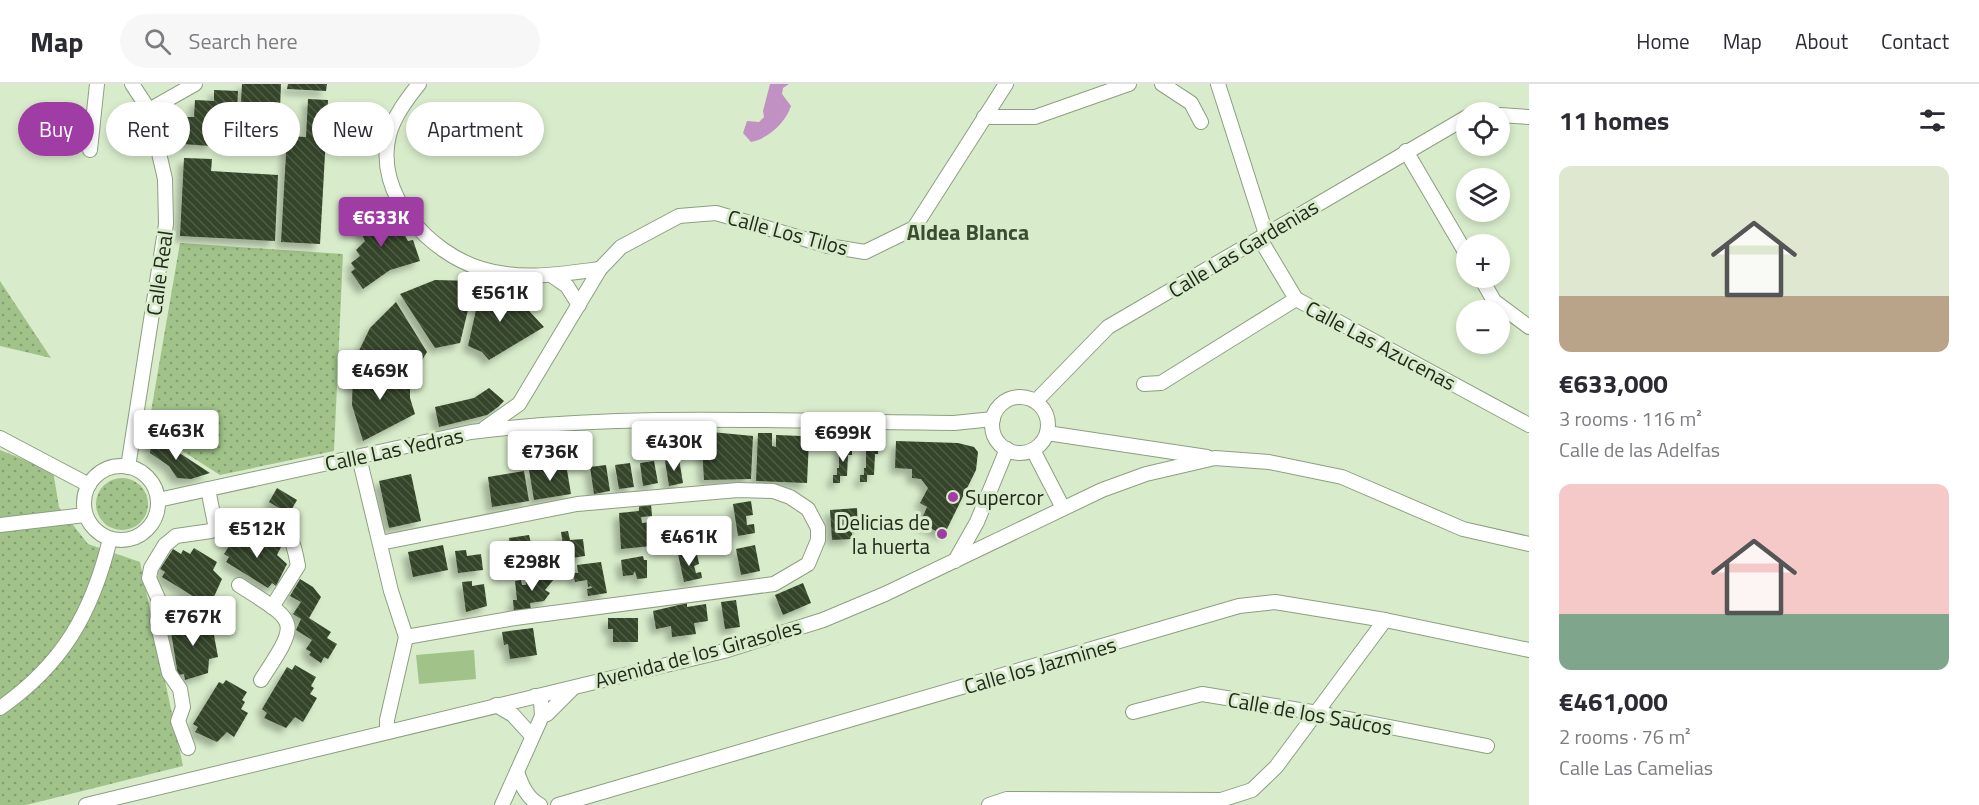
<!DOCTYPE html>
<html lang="en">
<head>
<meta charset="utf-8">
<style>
  :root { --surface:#fff; --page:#f7f7f7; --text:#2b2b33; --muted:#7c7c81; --line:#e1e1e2; --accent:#a03da4 }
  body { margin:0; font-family:"Titillium Web",sans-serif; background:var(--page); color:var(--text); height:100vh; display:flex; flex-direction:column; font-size:22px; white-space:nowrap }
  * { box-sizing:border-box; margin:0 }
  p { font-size:20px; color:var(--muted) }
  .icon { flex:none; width:33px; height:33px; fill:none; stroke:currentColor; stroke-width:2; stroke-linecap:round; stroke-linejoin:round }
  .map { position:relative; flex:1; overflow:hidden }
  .details { display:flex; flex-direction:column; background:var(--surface); width:450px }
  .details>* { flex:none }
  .banner { position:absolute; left:18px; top:18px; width:570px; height:54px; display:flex; gap:12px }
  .buttons { position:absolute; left:1456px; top:18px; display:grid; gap:12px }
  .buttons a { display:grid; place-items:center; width:54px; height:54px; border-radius:50%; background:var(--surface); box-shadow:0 3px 9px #0003; font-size:30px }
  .price { position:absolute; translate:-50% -51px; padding:0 14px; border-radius:6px; background:#fff; color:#222; font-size:20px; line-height:39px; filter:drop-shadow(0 2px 3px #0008) }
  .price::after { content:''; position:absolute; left:50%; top:36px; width:18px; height:14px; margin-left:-9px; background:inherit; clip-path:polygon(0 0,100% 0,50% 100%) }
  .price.current { background:var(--accent); color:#fff }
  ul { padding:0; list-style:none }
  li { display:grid; align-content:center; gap:12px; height:318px; padding:0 30px }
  li span { display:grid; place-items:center; height:186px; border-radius:12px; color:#555 }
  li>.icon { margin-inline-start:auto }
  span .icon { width:108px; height:108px; fill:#fffc; stroke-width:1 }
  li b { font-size:26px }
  h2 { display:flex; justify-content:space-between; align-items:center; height:72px; padding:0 30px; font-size:26px }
  .tag { padding:0 21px; border-radius:27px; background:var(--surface); box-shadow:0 3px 9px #0003; font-size:21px; line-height:54px }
  .tag.current { background:var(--accent); color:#fff }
  header { display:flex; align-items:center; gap:36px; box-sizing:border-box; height:84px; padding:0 30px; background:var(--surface); border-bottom:2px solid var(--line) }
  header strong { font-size:28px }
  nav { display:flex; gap:33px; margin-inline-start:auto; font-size:21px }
  .search { width:420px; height:54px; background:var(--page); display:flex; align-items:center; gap:15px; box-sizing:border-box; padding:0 21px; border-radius:33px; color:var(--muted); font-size:22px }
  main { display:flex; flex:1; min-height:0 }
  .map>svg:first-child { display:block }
  .grass { fill:url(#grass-dots) }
  .garden { fill:#a1c38a }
  .water { fill:#c291c3 }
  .building { fill:url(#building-back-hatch); filter:url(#shadow) }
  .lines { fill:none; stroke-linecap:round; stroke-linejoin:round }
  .street-casing { stroke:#8c9f80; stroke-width:16 }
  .street { stroke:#fff; stroke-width:14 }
  .poi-dot { fill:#a03da4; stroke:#d8eccb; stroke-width:2 }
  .labels { text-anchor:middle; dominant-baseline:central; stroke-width:6; stroke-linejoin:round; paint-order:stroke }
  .street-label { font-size:21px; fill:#22291d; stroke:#d8eccb }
  .poi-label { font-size:21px; fill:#22291d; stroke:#d8eccb; text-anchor:start }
  .neighbourhood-label { font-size:22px; font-weight:bold; fill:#3c4c31; stroke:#d8eccb }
</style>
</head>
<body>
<header>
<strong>Map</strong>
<div class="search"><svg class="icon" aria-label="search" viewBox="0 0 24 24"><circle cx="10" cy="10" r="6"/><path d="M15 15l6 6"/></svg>Search here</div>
<nav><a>Home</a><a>Map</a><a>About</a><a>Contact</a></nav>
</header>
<main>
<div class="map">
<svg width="1529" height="721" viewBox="0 0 1529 721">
  <defs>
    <pattern id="grass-dots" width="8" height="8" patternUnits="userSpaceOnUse" patternTransform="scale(1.5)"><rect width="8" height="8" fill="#a1c38a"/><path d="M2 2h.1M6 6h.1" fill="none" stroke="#839e70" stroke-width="1.8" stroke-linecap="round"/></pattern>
    <pattern id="building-back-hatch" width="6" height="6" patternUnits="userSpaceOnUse" patternTransform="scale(1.5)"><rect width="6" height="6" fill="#344429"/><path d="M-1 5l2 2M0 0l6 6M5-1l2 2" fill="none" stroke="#4f5d46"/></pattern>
    <filter id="shadow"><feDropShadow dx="-5.5" dy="5.5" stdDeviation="3" flood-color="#0004"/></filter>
  </defs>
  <rect width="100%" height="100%" fill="#d8eccb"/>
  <g class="grass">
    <path d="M 180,159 L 343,170 L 334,367 L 220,391 L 148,345 Z"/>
    <path d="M 0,197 L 51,274 L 0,262 Z"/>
    <path d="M 0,366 L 53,387 L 59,423 L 88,460 L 140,478 L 183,682 L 26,721 L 0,721 Z"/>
    <circle cx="122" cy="420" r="26"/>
  </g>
  <path class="garden" d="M 474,566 L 476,595 L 419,600 L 416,571 Z"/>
  <path class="water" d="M 770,0 L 789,0 L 783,4 L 782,10 L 791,22 C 786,38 768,55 751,58 L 743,49 L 747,37 L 759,38 L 764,33 L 763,27 Z"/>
  <g class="building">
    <path d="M 242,0 L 281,0 L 280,25 L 261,24 L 260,37 L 240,36 Z"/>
    <path d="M 288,0 L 327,0 L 326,7 L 287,5 Z"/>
    <path d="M 214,6 L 238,7 L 236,53 L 212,51 L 211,62 L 182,60 L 184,33 L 194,33 L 195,16 L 214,17 Z"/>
    <path d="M 308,15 L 328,16 L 320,160 L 281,158 L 287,52 L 306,53 Z"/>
    <path d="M 184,74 L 212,75 L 211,87 L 278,91 L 275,157 L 180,152 Z"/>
    <path d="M 388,122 L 399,145 L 401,144 L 408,157 L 413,156 L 420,177 L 390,186 L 363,205 L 351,188 L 355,185 L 351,179 L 360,172 L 356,166 L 365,157 L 355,136 Z"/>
    <path d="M 435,196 L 475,197 L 460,259 L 435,264 L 400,210 Z"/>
    <path d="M 482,199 L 517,214 L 544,243 L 489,276 L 482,268 L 468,262 Z"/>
    <path d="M 396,218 L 427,268 L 413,291 L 354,277 L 370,244 Z"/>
    <path d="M 353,283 L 410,296 L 410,314 L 415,330 L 363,357 L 352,321 Z"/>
    <path d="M 489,304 L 504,317 L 498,323 L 487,331 L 439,343 L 435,323 L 474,314 Z"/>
    <path d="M 701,347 L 753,352 L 751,395 L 704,396 Z"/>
    <path d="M 758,349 L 772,349 L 772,362 L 776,363 L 776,351 L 801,352 L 801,356 L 809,356 L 807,399 L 756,397 Z"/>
    <path d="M 152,351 L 210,389 L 191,395 L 177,394 L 169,382 L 150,369 Z"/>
    <path d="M 896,357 L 958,359 L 974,363 L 978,368 L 976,386 L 944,451 L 920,439 L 927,423 L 920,419 L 928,404 L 921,395 L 912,394 L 912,385 L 895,384 Z"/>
    <path d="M 839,362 L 852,363 L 852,371 L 848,371 L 847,392 L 840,392 L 840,399 L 833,399 L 833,391 L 837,391 L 837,384 L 839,384 Z"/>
    <path d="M 866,362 L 878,362 L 878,370 L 875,370 L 874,391 L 867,391 L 867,398 L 860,398 L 860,391 L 864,391 L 864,384 L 866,384 Z"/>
    <path d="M 679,375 L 683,399 L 669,402 L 665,377 Z"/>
    <path d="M 654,377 L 658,399 L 643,402 L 640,379 Z"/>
    <path d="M 630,379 L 634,403 L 619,405 L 615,381 Z"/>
    <path d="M 566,380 L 571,410 L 534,416 L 529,386 Z"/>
    <path d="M 606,381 L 610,407 L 594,410 L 590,383 Z"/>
    <path d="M 524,387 L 529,417 L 492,423 L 488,393 Z"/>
    <path d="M 411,390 L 421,437 L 389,444 L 379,397 Z"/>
    <path d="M 277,404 L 297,416 L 289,430 L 269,418 Z"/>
    <path d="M 751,417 L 753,431 L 746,432 L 747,441 L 754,440 L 755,449 L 738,452 L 733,420 Z"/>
    <path d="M 651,420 L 652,432 L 641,433 L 642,439 L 649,438 L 652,462 L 621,465 L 619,429 L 639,427 L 639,422 Z"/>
    <path d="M 857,424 L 858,449 L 852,449 L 852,455 L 832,456 L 830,426 Z"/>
    <path d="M 568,447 L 570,456 L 583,455 L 585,472 L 565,475 L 561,448 Z"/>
    <path d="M 258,449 L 281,463 L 277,471 L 287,480 L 276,502 L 272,499 L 268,504 L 226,478 L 229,473 L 224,470 L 237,450 L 245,455 L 247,451 L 254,455 Z"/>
    <path d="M 529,451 L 535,476 L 513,480 L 512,476 L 508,477 L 506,466 L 510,465 L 509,454 Z"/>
    <path d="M 443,461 L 448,486 L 413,493 L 408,468 Z"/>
    <path d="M 755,461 L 760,487 L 741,491 L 736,465 Z"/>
    <path d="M 194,464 L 217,478 L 213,486 L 222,495 L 212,517 L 207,514 L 204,519 L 162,493 L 165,488 L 160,485 L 173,465 L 181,470 L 183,466 L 190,470 Z"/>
    <path d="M 466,466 L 467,472 L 481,470 L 483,486 L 458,489 L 455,467 Z"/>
    <path d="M 689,467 L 690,472 L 697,470 L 699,480 L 694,482 L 696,489 L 701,488 L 702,494 L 684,498 L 678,470 Z"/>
    <path d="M 643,472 L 644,476 L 647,476 L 647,494 L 637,495 L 635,487 L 633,491 L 623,492 L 621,476 Z"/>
    <path d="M 601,478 L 607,509 L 588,512 L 587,505 L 592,504 L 591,502 L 588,503 L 587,496 L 575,498 L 573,489 L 578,489 L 577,481 Z"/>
    <path d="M 544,487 L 554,495 L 545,506 L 550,509 L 544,517 L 530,519 L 531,526 L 514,528 L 513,516 L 517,516 L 515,497 L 521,496 L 522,501 L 526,501 L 526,496 L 532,489 L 538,494 Z"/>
    <path d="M 300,495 L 313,503 L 321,513 L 309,534 L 331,548 L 327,554 L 337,560 L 328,575 L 324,573 L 321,579 L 309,571 L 311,568 L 306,565 L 312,556 L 296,546 L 301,535 L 293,530 L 301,518 L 290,512 Z"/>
    <path d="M 472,497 L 472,502 L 484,500 L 487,522 L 466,528 L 462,498 Z"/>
    <path d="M 803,499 L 811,519 L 783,531 L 775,511 Z"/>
    <path d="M 736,516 L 740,543 L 725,545 L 721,518 Z"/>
    <path d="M 687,519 L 687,523 L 706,520 L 708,537 L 694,539 L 696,550 L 672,553 L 671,542 L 656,545 L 653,527 Z"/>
    <path d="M 198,531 L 200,541 L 204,540 L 205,548 L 213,546 L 218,573 L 209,575 L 208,589 L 185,596 L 184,590 L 178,591 L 170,542 L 176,541 L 174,535 Z"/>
    <path d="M 608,534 L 638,534 L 638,558 L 613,558 L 613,545 L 608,545 Z"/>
    <path d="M 533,544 L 537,571 L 510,575 L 508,560 L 504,561 L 502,548 Z"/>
    <path d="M 295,581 L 316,593 L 311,602 L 314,604 L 310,610 L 317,614 L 303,638 L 295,633 L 286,644 L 264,634 L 267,629 L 262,625 L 287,583 L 292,586 Z"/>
    <path d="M 226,596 L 247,608 L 242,616 L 245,618 L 241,625 L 248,629 L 234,653 L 227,648 L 217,658 L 195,648 L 198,643 L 193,640 L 219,598 L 223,600 Z"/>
  </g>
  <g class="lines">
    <defs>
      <g id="street">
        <path d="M 419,0 C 407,15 394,32 389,51 C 374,110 429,169 482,185 C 520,197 561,190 600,185"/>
        <path d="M 1162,0 L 1191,19 L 1201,38"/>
        <path d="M 1218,0 L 1266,150"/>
        <path d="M 149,26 L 195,0"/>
        <path d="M 1500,31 L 1529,33"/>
        <path d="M 984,33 L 1035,33 L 1129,0"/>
        <path d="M 90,66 L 97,0"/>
        <path d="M 1406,67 L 1467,171"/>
        <path d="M 1260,155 L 1296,215 L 1529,341"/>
        <path d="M 551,191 L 567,202 L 579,221"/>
        <path d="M 1481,194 L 1494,217 L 1529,243"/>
        <path d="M 1144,300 L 1161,299 L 1296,215"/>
        <circle cx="1020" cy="341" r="28"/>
        <path d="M 1036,317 L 1108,243 L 1467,33"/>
        <path d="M 485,344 L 519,320 L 600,185 L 621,163 L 679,132 L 716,129 L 828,162 L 865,168 L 914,144 L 1006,0"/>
        <path d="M 1047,349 L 1207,373"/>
        <path d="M 0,354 L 89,401"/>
        <path d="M 1033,366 L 1063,424"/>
        <path d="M 359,373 L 391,507 L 406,553 L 387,636 L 387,648"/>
        <circle cx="121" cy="419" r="37"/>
        <path d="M 128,383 L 166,140 L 165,95 L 149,26 L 132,0"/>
        <path d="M 208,405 L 215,440"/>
        <path d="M 158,416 L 471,348 C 631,328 794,338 954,339 L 993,335"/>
        <path d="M 0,441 L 85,431"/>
        <path d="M 224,442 C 271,431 289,428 298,482 L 272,523"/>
        <path d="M 380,459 L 577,420 L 738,406 L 773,407 L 790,413 L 808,425 L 818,444 L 818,456 L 808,480 L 774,500 L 515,534 L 406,553"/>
        <path d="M 955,477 L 977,438 L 1007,365"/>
        <path d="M 239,501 C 298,539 301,535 261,596"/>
        <path d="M 496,621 L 513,631 L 532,652"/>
        <path d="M 0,624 C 63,580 92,529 110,455"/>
        <path d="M 1133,628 L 1202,610 L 1318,629 L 1487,662"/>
        <path d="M 542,632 L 547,630 L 573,604"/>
        <path d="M 188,664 L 178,637 L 183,623 L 180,605 L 169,589 L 157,537 L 161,521 L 149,494 L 151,484 L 165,461 L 176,452 L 211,447"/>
        <path d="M 517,688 C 522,702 527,714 540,721"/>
        <path d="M 86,721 L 724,567 L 823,536 L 885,510 L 1102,406 L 1146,390 L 1215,374 L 1269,378 L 1342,393 L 1463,445 L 1529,460"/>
        <path d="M 502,721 L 542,632 L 541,617 L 535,612"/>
        <path d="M 558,721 L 1239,522 L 1275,518 L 1385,536 L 1529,566"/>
        <path d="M 989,721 L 1007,715 L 1221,716 L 1252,706 L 1276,683 L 1385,536"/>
      </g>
    </defs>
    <use href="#street" class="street-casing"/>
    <use href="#street" class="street"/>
  </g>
  <g class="poi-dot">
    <circle cx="953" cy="413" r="6"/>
    <circle cx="942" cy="450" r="6"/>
  </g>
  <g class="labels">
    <g class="street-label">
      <text transform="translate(788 148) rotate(15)">Calle Los Tilos</text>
      <text transform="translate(1243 164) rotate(-31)">Calle Las Gardenias</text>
      <text transform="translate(159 189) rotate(-82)">Calle Real</text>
      <text transform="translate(1381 261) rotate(28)">Calle Las Azucenas</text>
      <text transform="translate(394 365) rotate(-12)">Calle Las Yedras</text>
      <text transform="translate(698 569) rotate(-15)">Avenida de los Girasoles</text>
      <text transform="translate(1040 581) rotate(-16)">Calle los Jazmines</text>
      <text transform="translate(1310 629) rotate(10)">Calle de los Saúcos</text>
    </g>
    <g class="poi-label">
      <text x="965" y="413">Supercor</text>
      <text x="930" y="438" text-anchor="end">Delicias de<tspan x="930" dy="24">la huerta</tspan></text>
    </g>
    <g class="neighbourhood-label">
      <text x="968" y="148">Aldea Blanca</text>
    </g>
  </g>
</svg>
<div class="buttons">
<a><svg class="icon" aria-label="locate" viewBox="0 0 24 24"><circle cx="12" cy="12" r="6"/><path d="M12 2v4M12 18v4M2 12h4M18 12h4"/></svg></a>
<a><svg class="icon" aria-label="layers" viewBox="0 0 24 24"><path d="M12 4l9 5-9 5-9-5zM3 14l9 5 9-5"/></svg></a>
<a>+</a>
<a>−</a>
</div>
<b class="price current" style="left:381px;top:164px">€633K</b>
<b class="price" style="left:500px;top:239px">€561K</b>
<b class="price" style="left:380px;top:317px">€469K</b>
<b class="price" style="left:176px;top:377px">€463K</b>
<b class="price" style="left:843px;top:379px">€699K</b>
<b class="price" style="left:674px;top:388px">€430K</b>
<b class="price" style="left:550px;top:398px">€736K</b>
<b class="price" style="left:257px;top:475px">€512K</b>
<b class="price" style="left:689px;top:483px">€461K</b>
<b class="price" style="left:532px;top:508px">€298K</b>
<b class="price" style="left:193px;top:563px">€767K</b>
<div class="banner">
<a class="tag current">Buy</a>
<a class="tag">Rent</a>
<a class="tag">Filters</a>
<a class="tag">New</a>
<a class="tag">Apartment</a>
</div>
</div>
<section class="details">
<h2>11 homes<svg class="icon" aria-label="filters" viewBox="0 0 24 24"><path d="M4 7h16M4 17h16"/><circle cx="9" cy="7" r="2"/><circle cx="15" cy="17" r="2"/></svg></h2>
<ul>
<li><span style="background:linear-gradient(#dfe7d0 70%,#b9a48a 0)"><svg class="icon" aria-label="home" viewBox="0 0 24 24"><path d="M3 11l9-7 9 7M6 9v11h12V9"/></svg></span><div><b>€633,000</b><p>3 rooms · 116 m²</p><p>Calle de las Adelfas</p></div></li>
<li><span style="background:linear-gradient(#f6c9c9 70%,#7fa58c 0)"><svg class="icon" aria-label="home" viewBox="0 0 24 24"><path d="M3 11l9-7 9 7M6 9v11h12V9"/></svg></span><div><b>€461,000</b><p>2 rooms · 76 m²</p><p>Calle Las Camelias</p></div></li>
</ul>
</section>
</main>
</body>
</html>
